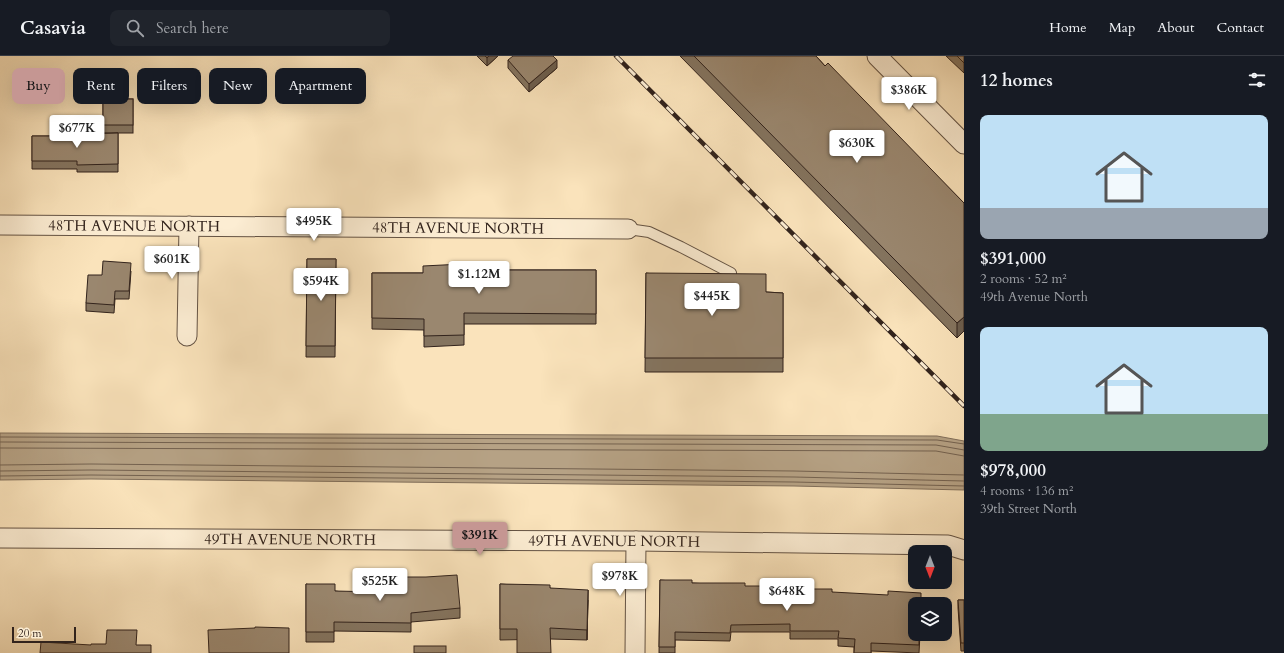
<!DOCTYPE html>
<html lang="en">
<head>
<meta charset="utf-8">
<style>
  :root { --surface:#171b24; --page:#20242c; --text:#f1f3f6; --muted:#9ea1a6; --line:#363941; --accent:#c59692 }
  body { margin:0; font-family:Cardo,serif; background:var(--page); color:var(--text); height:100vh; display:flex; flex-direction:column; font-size:15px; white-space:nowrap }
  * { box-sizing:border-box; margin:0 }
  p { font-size:13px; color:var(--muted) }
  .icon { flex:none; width:22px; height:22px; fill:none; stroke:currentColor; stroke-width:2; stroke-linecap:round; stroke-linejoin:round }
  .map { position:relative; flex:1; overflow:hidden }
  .panel { display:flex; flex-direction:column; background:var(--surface); width:320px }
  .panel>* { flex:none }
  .banner { position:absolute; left:12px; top:12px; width:380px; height:36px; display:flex; gap:8px }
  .needle { width:26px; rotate:180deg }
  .fabs { position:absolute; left:908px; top:489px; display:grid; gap:8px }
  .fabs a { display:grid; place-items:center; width:44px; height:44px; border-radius:8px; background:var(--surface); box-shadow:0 4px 16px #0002; font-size:20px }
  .scale { position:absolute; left:12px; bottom:10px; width:64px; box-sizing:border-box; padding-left:4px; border:2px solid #32231c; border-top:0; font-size:11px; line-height:14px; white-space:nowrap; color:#32231c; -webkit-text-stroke:3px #fcedd3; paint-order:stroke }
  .price { position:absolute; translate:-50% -34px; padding:0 9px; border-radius:4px; background:#fff; color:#222; font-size:13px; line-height:26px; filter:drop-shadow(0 1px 2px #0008) }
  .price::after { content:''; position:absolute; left:50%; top:24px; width:12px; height:9px; margin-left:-6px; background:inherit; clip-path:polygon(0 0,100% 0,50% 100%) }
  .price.current { background:var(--accent); color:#111 }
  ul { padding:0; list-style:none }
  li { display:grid; align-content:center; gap:8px; height:212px; padding:0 16px }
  li span { display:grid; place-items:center; height:124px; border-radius:8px; color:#555 }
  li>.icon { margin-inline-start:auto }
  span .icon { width:72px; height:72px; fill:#fffc; stroke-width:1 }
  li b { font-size:17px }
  h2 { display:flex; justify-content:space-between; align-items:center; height:48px; padding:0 16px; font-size:17px }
  .tag { padding:0 14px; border-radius:8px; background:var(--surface); box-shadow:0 4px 16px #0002; font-size:14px; line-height:36px }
  .tag.current { background:var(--accent); color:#111 }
  header { display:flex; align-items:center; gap:24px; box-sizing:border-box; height:56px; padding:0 20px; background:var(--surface); border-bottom:1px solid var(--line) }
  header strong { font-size:19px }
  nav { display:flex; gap:22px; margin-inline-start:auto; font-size:14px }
  .search { width:280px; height:36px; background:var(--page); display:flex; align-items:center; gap:10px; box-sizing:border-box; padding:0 14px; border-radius:8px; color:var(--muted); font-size:15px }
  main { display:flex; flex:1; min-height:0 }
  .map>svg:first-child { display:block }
  .water { fill:#b6a285; stroke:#816f5b }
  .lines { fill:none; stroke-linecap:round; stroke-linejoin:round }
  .shore { stroke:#746250; stroke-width:1 }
  .lane-casing { stroke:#645344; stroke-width:12 }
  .street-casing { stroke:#645344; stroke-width:21 }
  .lane { stroke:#fcedd3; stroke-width:10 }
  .street { stroke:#fcedd3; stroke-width:19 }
  .rail-casing { stroke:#32231c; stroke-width:4.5 }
  .rail { stroke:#fcedd3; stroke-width:3; stroke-dasharray:9; stroke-linecap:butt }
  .wall { fill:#84745f; stroke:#32231c }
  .shaded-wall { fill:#6c5e4e; stroke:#32231c }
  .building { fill:#9a876f; stroke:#32231c }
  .labels { text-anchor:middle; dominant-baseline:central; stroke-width:3.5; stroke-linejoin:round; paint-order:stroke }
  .street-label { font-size:15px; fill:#32231c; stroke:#fcedd3 }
</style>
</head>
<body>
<header>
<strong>Casavia</strong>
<div class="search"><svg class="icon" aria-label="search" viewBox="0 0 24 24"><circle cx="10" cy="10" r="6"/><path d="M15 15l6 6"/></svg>Search here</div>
<nav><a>Home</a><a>Map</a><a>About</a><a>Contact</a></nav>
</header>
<main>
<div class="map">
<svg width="964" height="597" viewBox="0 0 964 597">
  <rect width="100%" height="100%" fill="#fae3bb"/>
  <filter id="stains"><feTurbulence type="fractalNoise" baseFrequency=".005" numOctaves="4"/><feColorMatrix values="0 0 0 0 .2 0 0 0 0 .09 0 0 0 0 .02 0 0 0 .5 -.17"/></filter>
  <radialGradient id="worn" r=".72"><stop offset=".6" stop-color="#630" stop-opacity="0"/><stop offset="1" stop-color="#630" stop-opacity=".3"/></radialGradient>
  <path class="water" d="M 0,377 L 937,380 L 964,385 L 964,434 L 794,430 L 91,423 L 0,424 Z"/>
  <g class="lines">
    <g class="shore">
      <path d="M 0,381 L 937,384 L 964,388"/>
      <path d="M 0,386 L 936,389 L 964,394"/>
      <path d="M 0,392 L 936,395 L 964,400"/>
      <path d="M 0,409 L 91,408 L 794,415 L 964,419"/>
      <path d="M 0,415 L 91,414 L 794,421 L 964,425"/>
      <path d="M 0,420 L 91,419 L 794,426 L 964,430"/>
    </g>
    <defs>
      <path id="lane" d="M 628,173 L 649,176 L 681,191 L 731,217"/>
      <g id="street">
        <path d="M 877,0 L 964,88"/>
        <path id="s1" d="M 0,169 L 628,173"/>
        <path d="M 187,280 L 189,170"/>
        <path id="s2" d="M 0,482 L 636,485 L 948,489 L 964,494"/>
        <path d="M 635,597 L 636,485"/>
      </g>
    </defs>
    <use href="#lane" class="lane-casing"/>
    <use href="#street" class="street-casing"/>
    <use href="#lane" class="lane"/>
    <use href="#street" class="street"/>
    <defs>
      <path id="rail" d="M 616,0 L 964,350"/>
    </defs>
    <use href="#rail" class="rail-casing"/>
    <use href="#rail" class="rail"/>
  </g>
  <g class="wall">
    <path d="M 477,0 L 498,0 L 487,10 Z"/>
    <path d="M 680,0 L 816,0 L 825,10 L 964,147 L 964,275 L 957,282 Z"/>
    <path d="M 946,0 L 964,0 L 964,17 Z"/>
    <path d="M 508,4 L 557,12 L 529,36 L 508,12 Z"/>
    <rect x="103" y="43" width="30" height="34"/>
    <path d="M 118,77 L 118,116 L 77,116 L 77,113 L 32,113 L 32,80 L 77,80 Z"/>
    <path d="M 307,203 L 336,203 L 335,301 L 306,301 Z"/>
    <path d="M 463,214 L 596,214 L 596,268 L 464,268 L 464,289 L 424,291 L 424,274 L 372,273 L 372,217 L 423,217 Z"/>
    <path d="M 131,215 L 129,243 L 115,243 L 114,257 L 86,255 L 86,247 L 102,219 Z"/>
    <path d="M 646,217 L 766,236 L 783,237 L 783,316 L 645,316 Z"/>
    <path d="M 660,524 L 692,527 L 832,536 L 920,578 L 919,597 L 871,595 L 871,597 L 854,597 L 854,591 L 838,590 L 838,583 L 790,583 L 790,576 L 731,576 L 730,585 L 675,584 L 675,597 L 659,597 Z"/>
    <path d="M 306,528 L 335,535 L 460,552 L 460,562 L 411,566 L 411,576 L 334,575 L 334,586 L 306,586 Z"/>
    <path d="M 500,528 L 550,532 L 588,544 L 587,584 L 551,583 L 500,584 Z"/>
    <path d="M 958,544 L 964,544 L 964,595 L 961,595 L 958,552 Z"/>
  </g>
  <g class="shaded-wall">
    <path d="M 489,0 L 498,0 L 487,10 L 487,2 Z"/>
    <path d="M 557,4 L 557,12 L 529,36 L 529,28 Z"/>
    <path d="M 964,261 L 964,275 L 957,282 L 957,267 Z"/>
    <path d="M 588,534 L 588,544 L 587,584 L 587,574 Z"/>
  </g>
  <g class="building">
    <path d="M 485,0 L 489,0 L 487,2 Z"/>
    <path d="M 513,0 L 553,0 L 557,4 L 529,28 L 508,4 Z"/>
    <path d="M 694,0 L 816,0 L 825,10 L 828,7 L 964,147 L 964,261 L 957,267 Z"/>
    <path d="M 957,0 L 964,0 L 964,7 Z"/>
    <rect x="103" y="43" width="30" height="26"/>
    <path d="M 118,77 L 118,108 L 77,109 L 77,105 L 32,105 L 32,80 L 77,80 L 77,78 Z"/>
    <path d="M 307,203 L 336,203 L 335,290 L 306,290 Z"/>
    <path d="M 103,205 L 131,207 L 129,235 L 115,235 L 114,249 L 86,247 L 88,219 L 102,219 Z"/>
    <path d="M 463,208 L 463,214 L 596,214 L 596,258 L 464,257 L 464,279 L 424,280 L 424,263 L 372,262 L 372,217 L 423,217 L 423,210 Z"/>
    <path d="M 646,217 L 766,218 L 766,236 L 783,237 L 783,302 L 645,302 Z"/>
    <path d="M 457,519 L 460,552 L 411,557 L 411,567 L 334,566 L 334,576 L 306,576 L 306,528 L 335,528 L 335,535 L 379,536 L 379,521 L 426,521 Z"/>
    <path d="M 660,524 L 692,524 L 692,527 L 745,527 L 745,530 L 779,530 L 779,533 L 832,533 L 832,536 L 888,539 L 888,535 L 921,537 L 921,548 L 915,548 L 915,578 L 919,578 L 919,589 L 871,587 L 871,597 L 854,597 L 855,583 L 838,582 L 839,575 L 790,575 L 790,568 L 731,569 L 730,577 L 675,576 L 675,591 L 659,591 Z"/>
    <path d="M 500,528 L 550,529 L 550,532 L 588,534 L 587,574 L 550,572 L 551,597 L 517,597 L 517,573 L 500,573 Z"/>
    <path d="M 958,544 L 964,544 L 964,587 L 961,587 Z"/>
    <path d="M 255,571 L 289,572 L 289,597 L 209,597 L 208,574 L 255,572 Z"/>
    <path d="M 107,574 L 137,574 L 136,589 L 151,589 L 151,597 L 40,597 L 41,586 L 91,589 L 91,588 L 106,588 Z"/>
    <rect x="414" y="590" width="32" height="7"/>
  </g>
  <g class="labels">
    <g class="street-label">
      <text stroke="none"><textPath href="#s1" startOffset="134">48TH AVENUE NORTH</textPath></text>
      <text stroke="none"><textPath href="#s1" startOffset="458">48TH AVENUE NORTH</textPath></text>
      <text stroke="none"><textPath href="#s2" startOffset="290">49TH AVENUE NORTH</textPath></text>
      <text stroke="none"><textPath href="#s2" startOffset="614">49TH AVENUE NORTH</textPath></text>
    </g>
  </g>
  <rect width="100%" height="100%" filter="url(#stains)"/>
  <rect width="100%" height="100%" fill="url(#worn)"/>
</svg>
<div class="fabs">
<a><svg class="needle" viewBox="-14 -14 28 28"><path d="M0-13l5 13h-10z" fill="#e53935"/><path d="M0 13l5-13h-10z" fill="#9ea1a6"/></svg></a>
<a><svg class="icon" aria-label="layers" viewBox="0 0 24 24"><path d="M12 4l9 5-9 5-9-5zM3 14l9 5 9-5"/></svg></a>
</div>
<div class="scale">20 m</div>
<b class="price" style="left:909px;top:55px">$386K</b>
<b class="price" style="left:77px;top:93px">$677K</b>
<b class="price" style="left:857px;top:108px">$630K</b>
<b class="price" style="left:314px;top:186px">$495K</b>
<b class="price" style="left:172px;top:224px">$601K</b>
<b class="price" style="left:479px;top:239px">$1.12M</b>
<b class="price" style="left:321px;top:246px">$594K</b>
<b class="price" style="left:712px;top:261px">$445K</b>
<b class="price current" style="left:480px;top:500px">$391K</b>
<b class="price" style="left:620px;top:541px">$978K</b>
<b class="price" style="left:380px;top:546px">$525K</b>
<b class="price" style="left:787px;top:556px">$648K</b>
<div class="banner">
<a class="tag current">Buy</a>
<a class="tag">Rent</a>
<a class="tag">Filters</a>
<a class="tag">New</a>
<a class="tag">Apartment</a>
</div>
</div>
<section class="panel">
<h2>12 homes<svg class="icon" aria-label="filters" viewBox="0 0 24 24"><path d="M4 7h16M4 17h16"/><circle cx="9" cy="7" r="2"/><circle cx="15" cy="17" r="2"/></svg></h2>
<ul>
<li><span style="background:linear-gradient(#bfe0f5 75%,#9aa5b1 0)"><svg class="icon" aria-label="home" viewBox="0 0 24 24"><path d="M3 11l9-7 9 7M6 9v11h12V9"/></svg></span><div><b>$391,000</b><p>2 rooms · 52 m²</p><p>49th Avenue North</p></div></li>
<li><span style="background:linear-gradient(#bfe0f5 70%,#7fa58c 0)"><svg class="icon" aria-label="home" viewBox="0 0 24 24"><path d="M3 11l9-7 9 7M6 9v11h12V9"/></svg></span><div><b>$978,000</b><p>4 rooms · 136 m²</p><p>39th Street North</p></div></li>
</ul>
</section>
</main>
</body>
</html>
